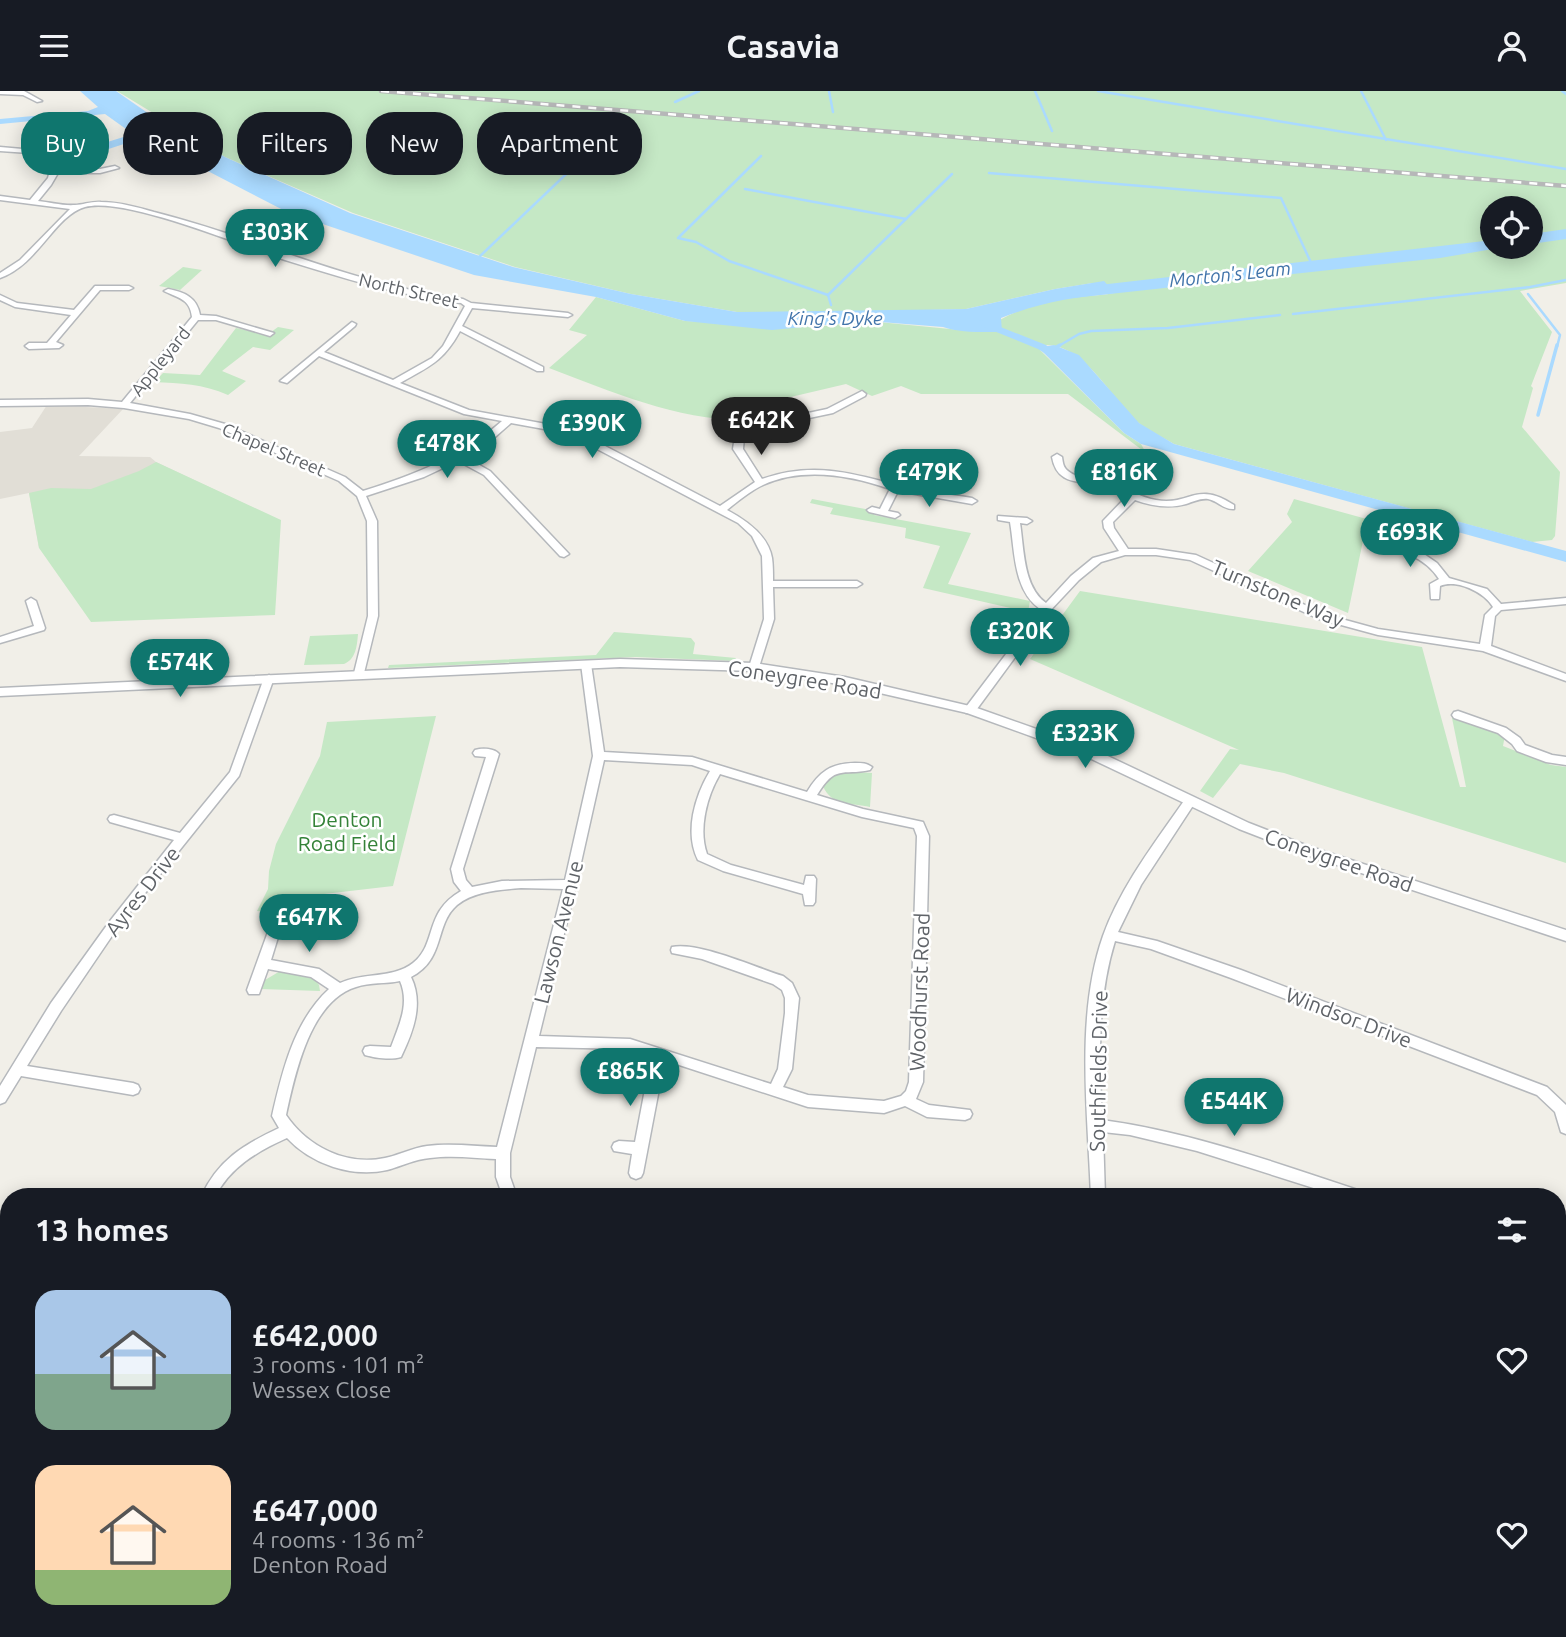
<!DOCTYPE html>
<html lang="en">
<head>
<meta charset="utf-8">
<style>
  :root { --surface:#171b24; --page:#20242c; --text:#f1f3f6; --muted:#9ea1a6; --accent:#0f766e }
  body { margin:0; font-family:Ubuntu,sans-serif; background:var(--page); color:var(--text); height:100vh; display:flex; flex-direction:column; font-size:26px; white-space:nowrap }
  * { box-sizing:border-box; margin:0 }
  p { font-size:23px; color:var(--muted) }
  .icon { flex:none; width:38px; height:38px; fill:none; stroke:currentColor; stroke-width:2; stroke-linecap:round; stroke-linejoin:round }
  .map { position:relative; flex:1; overflow:hidden }
  .drawer { position:absolute; left:0px; top:1097px; width:1566px; height:450px; display:flex; flex-direction:column; background:var(--surface); border-radius:28px 28px 0 0; box-shadow:0 4px 18px #0003 }
  .drawer>* { flex:none }
  .guide { position:absolute; left:21px; top:21px; width:700px; height:63px; display:flex; gap:14px }
  .buttons { position:absolute; left:1480px; top:105px; display:grid; gap:14px }
  .buttons a { display:grid; place-items:center; width:63px; height:63px; border-radius:50%; background:var(--surface); box-shadow:0 4px 18px #0003; font-size:35px }
  .price { position:absolute; translate:-50% -60px; padding:0 16px; border-radius:24px; background:var(--accent); color:#fff; font-size:23px; line-height:46px; filter:drop-shadow(0 2px 4px #0008) }
  .price::after { content:''; position:absolute; left:50%; top:42px; width:21px; height:16px; margin-left:-10px; background:inherit; clip-path:polygon(0 0,100% 0,50% 100%) }
  .price.current { background:#222; color:#fff }
  ul { padding:0; list-style:none }
  li { display:flex; align-items:center; gap:21px; height:175px; padding:0 35px }
  li span { display:grid; place-items:center; flex:none; width:196px; height:140px; border-radius:21px; color:#555 }
  li>.icon { margin-inline-start:auto }
  span .icon { width:84px; height:84px; fill:#fffc; stroke-width:1 }
  li b { font-size:30px }
  h2 { display:flex; justify-content:space-between; align-items:center; height:84px; padding:0 35px; font-size:30px }
  .tag { padding:0 24px; border-radius:28px; background:var(--surface); box-shadow:0 4px 18px #0003; font-size:24px; line-height:63px }
  .tag.current { background:var(--accent); color:#fff }
  header { display:flex; justify-content:space-between; align-items:center; height:91px; padding:0 35px; background:var(--surface); font-size:32px; font-weight:600 }
  .map>svg:first-child { display:block }
  .education { fill:#e1ded6 }
  .green { fill:#c5e8c5; fill-rule:evenodd }
  .water { fill:#aadaff }
  .lines { fill:none; stroke-linecap:round; stroke-linejoin:round }
  .stream-far1 { stroke:#aadaff; stroke-width:2.5 }
  .stream { stroke:#aadaff; stroke-width:3.5 }
  .canal { fill:#aadaff; fill-rule:evenodd }
  .river { fill:#aadaff; fill-rule:evenodd }
  .minor-casing { stroke:#b5b8bc; stroke-width:3 }
  .tertiary-casing { stroke:#b5b8bc; stroke-width:3 }
  .minor { fill:#fff; fill-rule:evenodd }
  .tertiary { fill:#fff; fill-rule:evenodd }
  .rail-casing { stroke:#b6b7b8; stroke-width:4.5 }
  .rail { stroke:#fff; stroke-width:2.5; stroke-dasharray:8; stroke-linecap:butt }
  .labels { text-anchor:middle; dominant-baseline:central; stroke-width:5; stroke-linejoin:round; paint-order:stroke }
  .far-street-label { font-size:18px; fill:#5f6368; stroke:#fff }
  .far-water-label { font-size:19px; font-style:italic; fill:#4174aa; stroke:#fff }
  .street-label { font-size:21px; fill:#5f6368; stroke:#fff }
  .park-label { font-size:21px; fill:#348238; stroke:#fff }
</style>
</head>
<body>
<header><svg class="icon" aria-label="menu" viewBox="0 0 24 24"><path d="M4 6h16M4 12h16M4 18h16"/></svg>Casavia<svg class="icon" aria-label="person" viewBox="0 0 24 24"><circle cx="12" cy="8" r="4"/><path d="M4 21q1-7 8-7t8 7"/></svg></header>
<div class="map">
<svg width="1566" height="1546" viewBox="0 0 1566 1546">
  <rect width="100%" height="100%" fill="#f1efe8"/>
  <path class="education" d="M 47,314 L 123,318 L 79,365 L 150,366 L 156,371 L 256,418 L 39,457 L 29,402 L 0,408 L 0,341 L 32,337 Z"/>
  <g class="green">
    <path d="M 117,0 L 1566,0 L 1566,192 L 1520,200 L 1552,241 L 1531,295 L 1533,297 L 1522,336 L 1560,381 L 1555,445 L 1552,449 L 1532,451 L 1174,353 C 1162,346 1147,339 1136,330 C 1110,305 1084,253 1045,254 L 1040,259 L 1124,342 L 1141,353 L 1146,362 L 1068,303 L 921,303 L 901,295 L 872,305 L 846,293 L 744,317 L 747,329 C 679,330 612,301 549,277 L 587,244 L 569,239 L 596,206 L 685,230 L 824,235 L 868,230 L 981,241 C 1007,222 1038,210 1071,206 C 1085,205 1100,205 1114,202 L 1093,192 L 1055,198 L 966,218 L 815,222 L 737,221 L 631,203 L 515,176 L 353,122 L 225,66 ZM 1493,117 L 1531,117 L 1531,156 L 1493,156 Z"/>
    <path d="M 183,176 L 202,179 L 180,199 L 159,195 Z"/>
    <path d="M 278,236 L 294,239 L 270,259 L 253,256 L 222,280 L 246,290 L 228,304 C 203,293 180,292 154,291 L 163,282 L 200,284 L 236,237 L 267,244 Z"/>
    <path d="M 156,371 L 281,429 L 275,524 L 91,531 L 39,457 L 29,402 L 51,397 L 91,398 L 139,380 Z"/>
    <path d="M 812,408 L 876,420 L 874,424 L 971,442 L 948,493 L 1030,510 L 1028,521 L 923,497 L 940,455 L 905,447 L 906,437 L 830,423 L 833,417 L 810,412 Z"/>
    <path d="M 1294,408 L 1374,430 L 1365,440 L 1348,522 L 1248,480 L 1292,431 L 1287,423 Z"/>
    <path d="M 1080,500 L 1422,556 L 1460,696 L 1466,696 L 1452,627 L 1505,644 L 1503,655 L 1551,674 L 1566,676 L 1566,772 L 1284,682 L 1240,673 L 1213,707 L 1200,700 L 1230,658 L 1239,659 L 1030,568 Z"/>
    <path d="M 614,541 L 691,547 L 695,552 L 693,563 L 736,567 L 735,570 L 635,566 L 388,577 L 389,574 L 596,564 Z"/>
    <path d="M 358,543 C 357,555 356,568 344,573 L 304,574 L 310,545 Z"/>
    <path d="M 436,625 L 393,795 L 307,805 L 299,825 L 257,820 L 268,798 L 269,780 L 276,753 L 320,665 L 327,631 Z"/>
    <path d="M 844,680 L 872,682 L 870,716 C 852,712 831,715 823,695 L 831,683 Z"/>
    <path d="M 282,879 L 312,885 L 319,894 L 320,900 L 261,898 L 265,889 Z"/>
    <path d="M 0,1276 L 9,1280 L 9,1538 L 451,1538 L 448,1546 L 0,1546 Z"/>
    <path d="M 1558,1479 L 1566,1480 L 1566,1546 L 1365,1546 L 1364,1538 L 1558,1538 Z"/>
    <path d="M 645,1538 L 806,1538 L 821,1542 L 822,1538 L 861,1538 L 860,1546 L 643,1546 Z"/>
  </g>
  <g class="water">
    <path d="M 80,0 L 116,0 L 155,27 L 225,66 L 350,122 L 513,176 L 631,203 L 737,221 L 966,218 L 1055,198 L 1104,190 L 1115,202 C 1074,206 1038,212 1001,227 L 1002,241 C 983,241 960,242 943,236 L 868,230 L 772,239 L 685,230 L 596,206 L 474,184 L 287,121 L 146,48 L 136,49 L 72,70 L 52,58 L 68,51 L 98,54 L 133,43 L 105,23 L 0,33 L 0,28 L 88,20 L 98,16 Z"/>
    <path d="M 1054,254 L 1079,264 L 1139,332 L 1174,353 L 1566,460 L 1566,471 L 1141,353 L 1124,342 L 1042,260 L 1042,256 Z"/>
  </g>
  <g class="lines">
    <g class="stream-far1">
      <path d="M 829,0 L 833,21"/>
      <path d="M 1035,0 L 1052,40"/>
      <path d="M 1098,0 L 1566,78"/>
      <path d="M 1361,0 L 1386,49"/>
      <path d="M 1562,0 L 1566,3"/>
      <path d="M 675,11 L 699,0"/>
      <path d="M 761,65 L 678,147 L 696,151 L 729,170 L 828,204 L 831,214"/>
      <path d="M 989,82 L 1281,107 L 1313,176"/>
      <path d="M 745,98 L 906,128"/>
      <path d="M 477,168 L 603,48"/>
      <path d="M 1528,203 L 1560,244 L 1557,256"/>
      <path d="M 828,204 L 952,83"/>
      <path d="M 1293,223 L 1530,196 L 1566,189"/>
      <path d="M 1057,256 L 1079,243 L 1091,240 L 1168,237 L 1280,224"/>
    </g>
    <g class="stream">
      <path d="M 1055,257 L 1060,254"/>
      <path d="M 1538,324 L 1557,254"/>
    </g>
    <path class="canal" d="M 983,229 L 1046,254 L 1063,266 L 1054,268 L 1038,258 L 979,234 L 979,230 Z"/>
    <g class="river">
      <path d="M 1566,138 L 1566,148 L 1531,153 L 1531,143 Z"/>
      <path d="M 1493,149 L 1493,156 L 1500,156 L 1499,157 L 1440,167 L 1073,207 L 1064,202 L 1073,197 Z"/>
    </g>
    <defs>
      <g id="minor">
        <path d="M 0,0 L 24,0 L 42,10 L 37,11 L 23,4 L 0,3 Z"/>
        <path d="M 77,38 L 80,40 L 79,41 L 40,62 L 59,69 L 59,78 L 100,78 L 115,75 L 119,77 L 100,82 L 58,82 L 51,94 L 38,110 C 49,111 63,115 75,114 C 83,114 92,110 101,111 C 119,111 137,116 154,121 C 258,147 355,195 463,208 L 471,212 L 568,222 L 572,224 L 568,226 L 472,217 L 462,235 L 543,276 L 543,280 L 537,280 L 460,240 C 443,271 430,275 400,292 L 469,319 L 557,335 L 584,344 L 720,415 L 755,391 L 733,358 L 735,345 L 747,335 L 827,318 L 862,300 L 866,303 L 865,305 L 833,322 L 753,339 L 744,346 L 743,358 L 762,388 C 810,371 849,381 896,394 C 921,401 947,403 972,407 L 977,410 L 972,413 L 898,400 L 888,420 L 898,422 L 900,424 L 895,427 L 869,421 L 867,419 L 872,416 L 880,418 L 890,398 C 850,384 802,376 763,394 C 750,400 738,410 727,419 C 746,429 768,444 772,467 C 773,474 773,483 773,490 L 857,490 L 862,493 L 857,496 L 773,496 L 774,528 L 759,576 L 754,579 L 749,576 L 764,528 L 762,465 L 752,445 L 738,432 L 578,348 L 555,340 L 511,332 L 495,346 L 465,366 L 490,380 L 569,463 L 564,466 L 560,465 L 484,384 L 458,370 L 424,386 L 366,405 L 377,430 L 378,525 L 364,582 L 363,584 L 355,584 L 354,582 L 368,525 L 367,430 L 357,405 L 339,390 L 219,337 L 189,328 L 124,317 L 88,314 L 0,315 L 0,309 L 88,308 L 122,311 L 192,226 C 190,207 177,207 164,200 L 168,198 C 184,201 197,206 200,224 L 216,225 L 274,242 L 270,245 L 216,229 L 198,229 L 130,312 L 190,323 L 225,333 L 345,386 L 363,400 C 413,384 462,366 502,330 L 464,323 L 319,265 L 287,292 L 280,290 L 352,231 L 356,233 L 355,235 L 324,261 L 393,289 L 432,267 L 443,255 L 465,215 L 461,212 C 400,205 343,187 285,169 C 244,155 123,105 85,116 C 54,125 38,174 0,187 L 0,182 L 20,169 L 70,118 L 0,109 L 0,105 L 30,109 L 48,87 L 52,72 L 29,62 L 0,60 L 0,56 L 34,59 Z"/>
        <path d="M 95,195 L 129,195 L 133,197 L 129,199 L 100,199 L 56,251 L 63,254 L 59,257 L 29,258 L 25,255 L 29,252 L 47,252 L 71,224 L 15,216 L 0,209 L 0,204 L 17,212 L 74,219 Z"/>
        <path d="M 1057,363 L 1062,366 C 1063,372 1063,376 1068,380 C 1079,389 1097,387 1110,391 C 1126,396 1140,407 1156,409 C 1191,415 1195,389 1234,414 L 1234,418 C 1224,419 1218,410 1208,408 C 1200,407 1193,411 1186,413 C 1168,418 1152,415 1135,409 L 1113,431 L 1114,437 L 1128,458 L 1156,458 L 1196,464 L 1327,524 L 1378,538 L 1480,553 L 1485,524 L 1493,516 C 1484,501 1457,488 1440,495 L 1439,508 L 1431,508 L 1430,493 L 1439,488 C 1425,466 1400,459 1377,453 L 1375,451 L 1380,448 L 1421,461 L 1437,472 L 1449,487 L 1487,498 L 1501,513 L 1566,507 L 1566,513 L 1501,519 L 1495,525 L 1491,555 L 1566,583 L 1566,590 L 1483,560 L 1378,544 L 1319,528 L 1190,469 L 1156,464 L 1125,464 L 1101,471 L 1079,489 L 1047,523 L 974,622 L 966,622 L 964,619 L 966,616 L 1040,518 C 1013,499 1015,460 1010,431 L 998,429 L 998,425 L 1027,427 L 1032,430 L 1027,433 L 1020,432 C 1024,457 1023,496 1046,512 L 1071,485 L 1093,467 L 1119,460 L 1104,437 L 1103,430 L 1127,405 C 1119,401 1110,397 1101,395 C 1080,389 1057,395 1052,366 Z"/>
        <path d="M 31,507 L 36,510 L 45,537 L 44,539 L 0,552 L 0,546 L 34,535 L 26,510 Z"/>
        <path d="M 586,570 L 591,573 L 604,661 L 692,666 L 807,701 C 819,681 831,672 855,672 C 863,672 866,672 872,676 L 870,679 C 841,685 836,673 817,704 L 863,718 L 923,731 L 929,745 L 923,991 L 916,1008 L 929,1014 L 970,1019 L 972,1023 L 970,1027 L 965,1029 L 927,1026 L 905,1015 L 884,1022 L 808,1016 L 670,971 L 660,993 L 643,1082 L 641,1086 L 636,1088 L 631,1086 L 629,1082 L 632,1063 L 614,1060 L 612,1056 L 614,1052 L 619,1050 L 635,1051 L 646,993 L 658,967 L 630,958 L 536,956 L 510,1062 L 510,1086 L 517,1106 L 503,1106 L 496,1086 L 496,1068 C 474,1067 452,1064 430,1067 C 415,1068 402,1075 387,1079 C 352,1087 311,1073 287,1047 C 258,1060 230,1076 215,1106 L 201,1106 C 218,1069 243,1054 279,1037 L 272,1025 C 282,981 294,930 329,898 L 311,886 L 268,878 L 259,903 L 249,903 L 247,899 L 273,827 L 281,827 L 283,830 L 271,869 L 319,878 L 340,892 C 363,881 393,888 413,872 C 438,852 423,822 461,800 L 454,791 L 451,778 L 486,666 L 475,665 L 473,662 L 475,659 C 482,657 494,657 499,663 L 463,778 L 466,789 L 472,796 L 502,790 L 565,789 L 593,665 L 581,573 ZM 604,669 L 692,674 L 710,680 C 695,705 684,741 698,769 L 723,780 L 803,803 L 805,814 L 813,814 L 815,811 L 816,788 L 814,785 L 806,785 L 804,794 L 731,774 L 707,763 C 698,738 707,705 720,683 L 862,726 L 914,737 L 917,745 L 909,991 L 906,1000 L 901,1005 L 884,1010 L 808,1004 L 783,996 L 792,978 L 799,907 L 792,892 L 783,885 C 757,877 697,850 672,856 L 671,859 L 672,862 L 702,868 L 773,893 L 782,899 L 785,907 L 785,922 L 778,978 L 771,993 L 630,948 L 539,945 L 576,794 ZM 521,797 L 563,798 L 497,1056 C 474,1055 450,1052 427,1055 C 412,1057 399,1064 385,1067 C 346,1075 308,1056 286,1024 C 295,983 310,910 356,896 C 370,891 386,893 400,890 C 410,913 399,934 391,956 L 370,955 L 365,956 L 363,960 L 365,964 C 375,967 391,969 401,966 C 413,941 424,913 411,886 C 446,868 434,834 457,814 C 474,800 500,799 521,797 Z"/>
        <path d="M 269,584 L 274,587 L 239,685 L 118,836 L 61,920 L 27,975 L 133,992 L 138,994 L 140,998 L 138,1002 L 133,1004 L 21,985 L 5,1011 L 0,1013 L 0,995 L 51,912 L 110,830 L 174,749 L 110,731 L 108,728 L 110,725 L 114,724 L 180,742 L 230,681 L 264,587 Z"/>
        <path d="M 1458,620 L 1506,637 L 1520,647 L 1525,654 L 1552,664 L 1566,666 L 1566,674 L 1546,671 L 1517,660 L 1512,653 L 1498,642 L 1454,627 L 1452,624 L 1454,621 Z"/>
        <path d="M 1190,706 L 1196,710 L 1141,794 L 1118,841 L 1157,850 L 1241,879 L 1547,996 L 1566,1014 L 1566,1043 L 1561,1041 L 1555,1021 L 1537,1004 L 1231,887 L 1151,858 L 1115,850 C 1097,908 1099,969 1102,1029 C 1191,1041 1276,1072 1361,1100 L 1366,1102 L 1368,1106 L 1342,1106 L 1197,1060 L 1130,1044 L 1103,1041 L 1105,1106 L 1091,1106 C 1088,1022 1075,925 1103,845 C 1121,795 1156,750 1186,707 Z"/>
        <path d="M 1558,1150 L 1566,1150 L 1566,1164 L 1558,1163 Z"/>
        <path d="M 0,1250 L 9,1253 L 9,1268 L 0,1265 Z"/>
        <path d="M 1558,1345 L 1566,1346 L 1566,1362 L 1558,1361 Z"/>
        <path d="M 551,1538 L 578,1538 L 575,1546 L 554,1544 Z"/>
        <rect x="865" y="1538" width="18" height="8"/>
        <path d="M 1102,1538 L 1120,1538 L 1121,1546 L 1103,1546 Z"/>
        <path d="M 1275,1538 L 1337,1538 L 1340,1540 L 1343,1546 L 1282,1546 L 1278,1544 Z"/>
      </g>
      <path id="tertiary" d="M 620,568 L 754,572 L 845,586 L 974,616 L 1093,658 L 1249,732 L 1308,755 L 1566,839 L 1566,850 L 1298,761 L 1239,738 L 1083,664 L 967,622 L 845,594 L 754,580 L 620,576 L 0,605 L 0,597 Z"/>
    </defs>
    <use href="#minor" class="minor-casing"/>
    <use href="#tertiary" class="tertiary-casing"/>
    <use href="#minor" class="minor"/>
    <use href="#tertiary" class="tertiary"/>
    <defs>
      <path id="rail" d="M 381,0 L 1566,95"/>
    </defs>
    <use href="#rail" class="rail-casing"/>
    <use href="#rail" class="rail"/>
  </g>
  <g class="labels">
    <g class="far-street-label">
      <text transform="translate(409 199) rotate(13)">North Street</text>
      <text transform="translate(160 270) rotate(-51)">Appleyard</text>
      <text transform="translate(274 358) rotate(23)">Chapel Street</text>
    </g>
    <g class="far-water-label">
      <text transform="translate(1230 183) rotate(-6)">Morton's Leam</text>
      <text x="835" y="227">King's Dyke</text>
    </g>
    <g class="street-label">
      <text transform="translate(1278 502) rotate(23)">Turnstone Way</text>
      <text transform="translate(805 588) rotate(9)">Coneygree Road</text>
      <text transform="translate(1339 769) rotate(19)">Coneygree Road</text>
      <text transform="translate(142 800) rotate(-52)">Ayres Drive</text>
      <text transform="translate(558 841) rotate(-76)">Lawson Avenue</text>
      <text transform="translate(919 901) rotate(-88)">Woodhurst Road</text>
      <text transform="translate(1349 926) rotate(21)">Windsor Drive</text>
      <text transform="translate(1098 980) rotate(-89)">Southfields Drive</text>
    </g>
    <g class="park-label">
      <text x="347" y="728">Denton<tspan x="347" dy="24">Road Field</tspan></text>
    </g>
  </g>
</svg>
<div class="buttons">
<a><svg class="icon" aria-label="locate" viewBox="0 0 24 24"><circle cx="12" cy="12" r="6"/><path d="M12 2v4M12 18v4M2 12h4M18 12h4"/></svg></a>
</div>
<b class="price" style="left:275px;top:178px">£303K</b>
<b class="price current" style="left:761px;top:366px">£642K</b>
<b class="price" style="left:592px;top:369px">£390K</b>
<b class="price" style="left:447px;top:389px">£478K</b>
<b class="price" style="left:929px;top:418px">£479K</b>
<b class="price" style="left:1124px;top:418px">£816K</b>
<b class="price" style="left:1410px;top:478px">£693K</b>
<b class="price" style="left:1020px;top:577px">£320K</b>
<b class="price" style="left:180px;top:608px">£574K</b>
<b class="price" style="left:1085px;top:679px">£323K</b>
<b class="price" style="left:309px;top:863px">£647K</b>
<b class="price" style="left:630px;top:1017px">£865K</b>
<b class="price" style="left:1234px;top:1047px">£544K</b>
<div class="guide">
<a class="tag current">Buy</a>
<a class="tag">Rent</a>
<a class="tag">Filters</a>
<a class="tag">New</a>
<a class="tag">Apartment</a>
</div>
<section class="drawer">
<h2>13 homes<svg class="icon" aria-label="filters" viewBox="0 0 24 24"><path d="M4 7h16M4 17h16"/><circle cx="9" cy="7" r="2"/><circle cx="15" cy="17" r="2"/></svg></h2>
<ul>
<li><span style="background:linear-gradient(#a9c7e8 60%,#7fa58c 0)"><svg class="icon" aria-label="home" viewBox="0 0 24 24"><path d="M3 11l9-7 9 7M6 9v11h12V9"/></svg></span><div><b>£642,000</b><p>3 rooms · 101 m²</p><p>Wessex Close</p></div><svg class="icon" aria-label="heart" viewBox="0 0 24 24"><path d="M12 20l-8-8c-3-5 5-10 8-4 3-6 11-1 8 4z"/></svg></li>
<li><span style="background:linear-gradient(#ffd9b3 75%,#8fb573 0)"><svg class="icon" aria-label="home" viewBox="0 0 24 24"><path d="M3 11l9-7 9 7M6 9v11h12V9"/></svg></span><div><b>£647,000</b><p>4 rooms · 136 m²</p><p>Denton Road</p></div><svg class="icon" aria-label="heart" viewBox="0 0 24 24"><path d="M12 20l-8-8c-3-5 5-10 8-4 3-6 11-1 8 4z"/></svg></li>
</ul>
</section>
</div>
</body>
</html>
